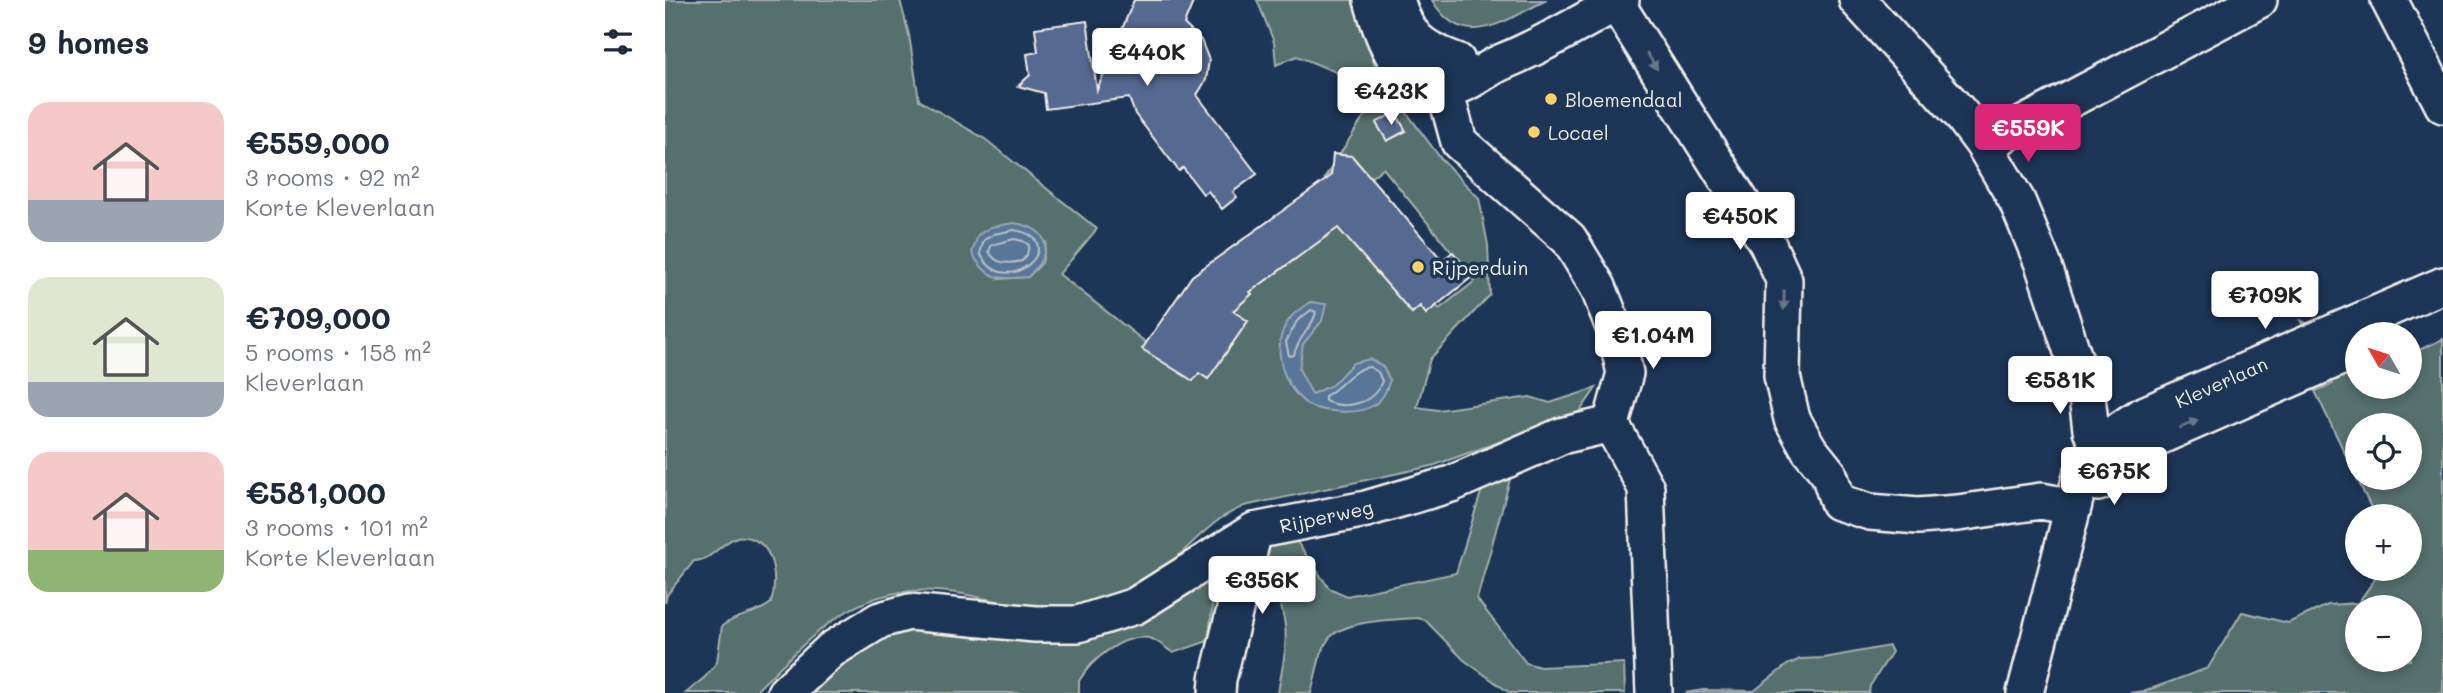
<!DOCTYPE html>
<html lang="en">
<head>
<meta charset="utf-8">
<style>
  :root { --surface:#fff; --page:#f2f2f3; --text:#1f2937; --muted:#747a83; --accent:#db2777 }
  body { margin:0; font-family:Mali,sans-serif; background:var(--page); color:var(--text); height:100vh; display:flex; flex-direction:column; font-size:26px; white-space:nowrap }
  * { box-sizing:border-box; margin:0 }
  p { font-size:23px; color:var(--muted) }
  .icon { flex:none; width:38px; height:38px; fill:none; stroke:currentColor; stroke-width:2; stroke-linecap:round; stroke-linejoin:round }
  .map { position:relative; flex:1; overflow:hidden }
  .details { display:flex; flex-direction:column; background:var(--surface); width:665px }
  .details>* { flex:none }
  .needle { width:46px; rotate:309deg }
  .controls { position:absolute; left:1680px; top:322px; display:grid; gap:14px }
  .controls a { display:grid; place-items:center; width:77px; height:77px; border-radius:50%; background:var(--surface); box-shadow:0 4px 10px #0003; font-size:35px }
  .price { position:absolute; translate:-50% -60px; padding:0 16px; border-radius:7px; background:#fff; color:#222; font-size:23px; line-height:46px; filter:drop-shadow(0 2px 4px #0008) }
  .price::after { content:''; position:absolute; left:50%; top:42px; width:21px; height:16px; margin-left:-10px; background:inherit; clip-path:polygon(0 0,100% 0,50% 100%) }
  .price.selected { background:var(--accent); color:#fff }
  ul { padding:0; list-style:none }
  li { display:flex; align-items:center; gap:21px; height:175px; padding:0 28px }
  li span { display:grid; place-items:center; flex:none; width:196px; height:140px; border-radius:21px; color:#555 }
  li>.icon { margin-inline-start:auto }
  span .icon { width:84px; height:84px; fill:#fffc; stroke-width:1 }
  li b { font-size:30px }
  h2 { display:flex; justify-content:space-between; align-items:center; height:84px; padding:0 28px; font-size:30px }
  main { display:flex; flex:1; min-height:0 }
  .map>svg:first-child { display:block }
  .green { fill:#57706d; stroke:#a6b0aa; stroke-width:2; fill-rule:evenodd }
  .water { fill:#597697; stroke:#97a7b7; stroke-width:2 }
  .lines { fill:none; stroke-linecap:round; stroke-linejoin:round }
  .shore { stroke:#b6c0c8; stroke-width:2 }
  .building { fill:#566991; stroke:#f4f1e8; stroke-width:2 }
  .minor-casing { stroke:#f4f1e8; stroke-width:40 }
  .minor { stroke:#1d3557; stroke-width:35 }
  .oneway { fill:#68778a }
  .poi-dot { fill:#ffd166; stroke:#1d3557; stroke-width:2.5 }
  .labels { text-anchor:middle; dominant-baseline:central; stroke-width:7; stroke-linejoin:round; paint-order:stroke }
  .poi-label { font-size:19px; fill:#f4f1e8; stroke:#1d3557; text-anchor:start }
  .street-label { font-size:19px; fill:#f4f1e8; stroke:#1d3557 }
</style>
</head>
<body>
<main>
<section class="details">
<h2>9 homes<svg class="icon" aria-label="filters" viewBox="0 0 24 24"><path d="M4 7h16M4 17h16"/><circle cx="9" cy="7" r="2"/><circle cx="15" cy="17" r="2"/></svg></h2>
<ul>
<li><span style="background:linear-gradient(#f6c9c9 70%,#9aa5b1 0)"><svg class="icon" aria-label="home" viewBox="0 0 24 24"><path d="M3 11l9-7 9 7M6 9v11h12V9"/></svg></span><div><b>€559,000</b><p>3 rooms · 92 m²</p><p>Korte Kleverlaan</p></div></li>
<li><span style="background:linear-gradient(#dfe7d0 75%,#9aa5b1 0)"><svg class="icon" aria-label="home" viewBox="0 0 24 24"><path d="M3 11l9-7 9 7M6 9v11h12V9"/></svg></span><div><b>€709,000</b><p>5 rooms · 158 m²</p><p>Kleverlaan</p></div></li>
<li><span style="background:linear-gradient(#f6c9c9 70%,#8fb573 0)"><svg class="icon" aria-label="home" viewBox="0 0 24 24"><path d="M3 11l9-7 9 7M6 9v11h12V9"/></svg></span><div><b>€581,000</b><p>3 rooms · 101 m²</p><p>Korte Kleverlaan</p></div></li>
</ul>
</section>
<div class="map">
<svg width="1778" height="693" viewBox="0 0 1778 693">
  <rect width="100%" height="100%" fill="#1d3557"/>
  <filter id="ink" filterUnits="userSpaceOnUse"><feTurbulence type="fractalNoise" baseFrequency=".0143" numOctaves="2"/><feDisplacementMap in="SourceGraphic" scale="14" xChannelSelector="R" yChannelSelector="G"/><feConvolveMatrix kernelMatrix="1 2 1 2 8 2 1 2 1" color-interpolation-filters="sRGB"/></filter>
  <g filter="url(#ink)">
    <g class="green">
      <path d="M 0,0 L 235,0 L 244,35 L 254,100 L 320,139 L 432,229 L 394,274 L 512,367 L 571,290 L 688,204 L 774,309 L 810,281 L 718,168 L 704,179 L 688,157 L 659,179 L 698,118 L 730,97 L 777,160 L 814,198 L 823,245 L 825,295 L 765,359 L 752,407 L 773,410 L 865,397 L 885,403 L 931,388 L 909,420 L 881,425 L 767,466 L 579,506 C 570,511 559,515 551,522 C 526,541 505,568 478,584 C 468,590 455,593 443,598 C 434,601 423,607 414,609 C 375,613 335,601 298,594 C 196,576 155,628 89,693 L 21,693 L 40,677 L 52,662 L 57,626 C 72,614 92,615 106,603 C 112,583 111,549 88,539 C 83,538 77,535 72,537 C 55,543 48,560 29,561 L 2,595 L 0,603 ZM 381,243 L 377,263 L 363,277 L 334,279 Z"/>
      <path d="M 592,0 L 687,0 L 712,71 L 678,75 L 632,56 L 611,65 L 609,42 Z"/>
      <path d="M 767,0 L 882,0 C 839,20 799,54 767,0 Z"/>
      <path d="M 1635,320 L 1692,347 L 1692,387 L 1745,387 L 1745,354 L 1778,339 L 1778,693 L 1464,693 L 1480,691 L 1543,668 L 1577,612 L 1623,623 L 1663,605 L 1693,603 L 1717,569 L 1745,569 L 1745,516 L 1710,516 L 1650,391 L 1668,384 ZM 1692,425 L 1745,425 L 1745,478 L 1692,478 ZM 1692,607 L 1745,607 L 1745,660 L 1692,660 Z"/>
      <path d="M 847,472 L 812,599 L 861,663 L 875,667 L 959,663 L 960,693 L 845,693 L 799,660 L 760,620 L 752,618 C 729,620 677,620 663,640 C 653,655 651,676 646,693 L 613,693 C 616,672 623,647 620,626 C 616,594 599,567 591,536 L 623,529 L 664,588 L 682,596 L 791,573 L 819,483 Z"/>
      <path d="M 554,557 L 543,641 L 508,653 C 501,648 492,640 484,638 C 457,634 426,660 414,681 L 414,693 L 135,693 L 183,648 L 249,621 L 409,638 C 425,637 442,636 457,630 C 493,615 524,582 554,557 Z"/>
      <path d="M 1224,646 L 1227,652 L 1205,686 L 1204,693 L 1020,693 L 1038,690 L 1089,691 L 1122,665 L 1135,659 L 1159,658 Z"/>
    </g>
    <g class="water">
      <path d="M 349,223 C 388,229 387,252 363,277 C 335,279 322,281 307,253 L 313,235 L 326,227 Z"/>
      <path d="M 645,302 L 661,304 L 657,321 L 638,344 L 634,369 L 647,394 L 667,385 L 688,363 L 705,359 L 718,367 L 725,380 C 721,391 718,400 707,406 C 693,415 652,413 639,402 C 615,381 604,340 628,315 C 633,310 640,306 645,302 Z"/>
    </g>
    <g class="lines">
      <g class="shore">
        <path d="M 349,230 C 409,239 340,305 315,253 L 319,240 L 329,234 Z"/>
        <path d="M 349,239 L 358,241 L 364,245 L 362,255 L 357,261 C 344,264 330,265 324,251 L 327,245 Z"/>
        <path d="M 646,310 L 651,312 C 649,326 633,336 629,355 L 624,356 L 621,342 L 632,321 Z"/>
        <path d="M 705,367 L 713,372 L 717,381 C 709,404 681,410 660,401 L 660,396 C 677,388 686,368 705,367 Z"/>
      </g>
    </g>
    <g class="building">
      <path d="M 469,0 L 529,0 L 519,24 L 536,40 L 544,60 L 541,80 L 532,95 L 592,174 L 568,192 L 572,197 L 557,209 L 543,191 L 538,194 L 518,168 L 514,171 L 470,114 L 464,98 L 381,109 L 379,93 L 353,86 L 365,75 L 362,54 L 373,52 L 370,28 L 422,21 L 432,90 Z"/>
      <path d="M 730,112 L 741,131 L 722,141 L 711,123 Z"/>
      <path d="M 668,154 L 687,156 L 777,260 L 788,252 L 808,276 L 761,314 L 755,306 L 747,313 L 673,228 L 585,292 L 587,294 L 568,311 L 583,321 L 543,379 L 534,373 L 528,381 L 477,349 L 527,276 L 666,176 Z"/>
    </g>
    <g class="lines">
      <defs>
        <g id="minor">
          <path d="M 707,0 C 716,33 735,91 780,89 C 802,87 818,70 837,62 C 878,45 917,22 956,0"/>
          <path d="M 731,0 C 743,38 755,48 792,61"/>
          <path d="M 1192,0 L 1295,113 L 1319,145 L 1352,201 L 1378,264 L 1422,397 L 1426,430 L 1433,447 L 1447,463"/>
          <path d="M 1724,0 L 1778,105"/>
          <path d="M 951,3 L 1102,243 L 1119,280 L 1117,376 L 1127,419 L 1144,449 L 1164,474 L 1173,502 L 1205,512 L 1253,516 L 1293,513 L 1376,501 L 1408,507"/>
          <path d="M 770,54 L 794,142 L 904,239 L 933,287 L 950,330 L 960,373 L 946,424 L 981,488 L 989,693"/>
          <path d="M 1319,145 L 1594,0"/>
          <path d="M 1433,483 L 1463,454 L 1482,442 L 1692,350"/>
          <path d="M 120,693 L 166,650 L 215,620 L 244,612 L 370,624 L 413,624 L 470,606 L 589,531 L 701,509 L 786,484 L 896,436 L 946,424"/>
          <path d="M 552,693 L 553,679 L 589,531"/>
          <path d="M 1360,693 L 1416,476 C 1434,446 1446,434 1476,416 L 1778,285"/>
        </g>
      </defs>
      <use href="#minor" class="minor-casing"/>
      <use href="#minor" class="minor"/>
    </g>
    <defs><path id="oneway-solid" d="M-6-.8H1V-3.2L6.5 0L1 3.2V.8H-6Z" transform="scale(1.75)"/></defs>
    <g class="oneway">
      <use href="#oneway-solid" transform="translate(987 61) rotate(58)"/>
      <use href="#oneway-solid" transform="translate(1119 300) rotate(91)"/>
      <use href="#oneway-solid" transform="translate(1524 424) rotate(-23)"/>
    </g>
  </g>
  <g class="poi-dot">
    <circle cx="886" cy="99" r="7"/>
    <circle cx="869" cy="132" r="7"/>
    <circle cx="753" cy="267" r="7"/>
  </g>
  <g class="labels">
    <g class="poi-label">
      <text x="900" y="99">Bloemendaal</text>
      <text x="883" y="132">Locael</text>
      <text x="767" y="267">Rijperduin</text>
    </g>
    <g class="street-label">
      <text transform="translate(1556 382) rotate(-24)">Kleverlaan</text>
      <text transform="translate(661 516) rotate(-12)">Rijperweg</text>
    </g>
  </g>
</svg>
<div class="controls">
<a><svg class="needle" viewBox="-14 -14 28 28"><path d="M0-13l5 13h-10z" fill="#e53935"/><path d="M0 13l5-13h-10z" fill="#747a83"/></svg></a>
<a><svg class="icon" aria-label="locate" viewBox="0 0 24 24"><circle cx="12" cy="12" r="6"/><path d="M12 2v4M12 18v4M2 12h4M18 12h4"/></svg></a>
<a>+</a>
<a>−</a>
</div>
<b class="price" style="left:482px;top:88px">€440K</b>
<b class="price" style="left:726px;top:127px">€423K</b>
<b class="price selected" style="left:1363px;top:164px">€559K</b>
<b class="price" style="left:1075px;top:252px">€450K</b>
<b class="price" style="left:1600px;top:331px">€709K</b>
<b class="price" style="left:988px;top:371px">€1.04M</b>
<b class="price" style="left:1395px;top:416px">€581K</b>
<b class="price" style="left:1449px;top:507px">€675K</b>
<b class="price" style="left:597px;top:616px">€356K</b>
</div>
</main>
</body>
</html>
